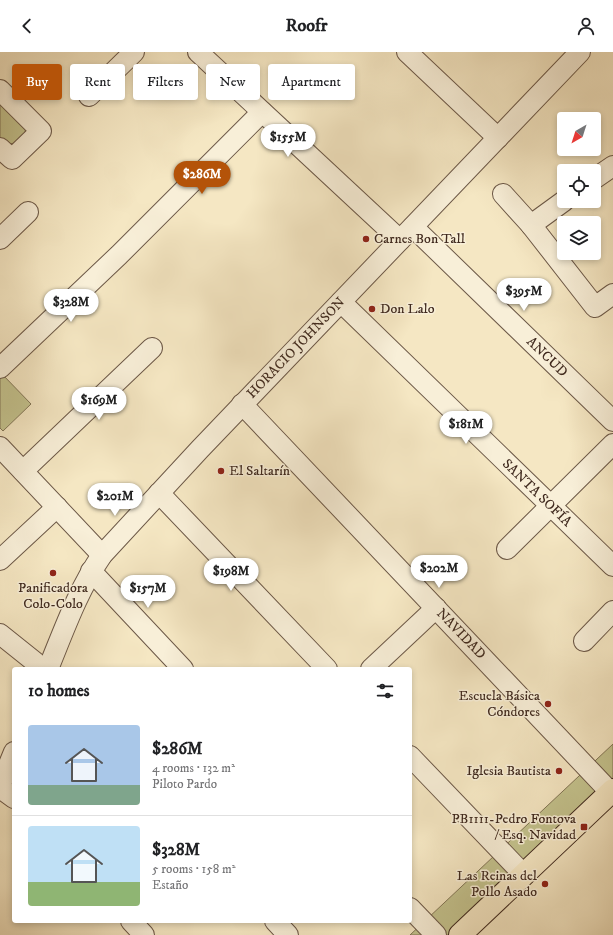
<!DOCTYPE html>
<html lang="en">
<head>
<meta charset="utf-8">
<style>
  :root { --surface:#fff; --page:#f6f6f6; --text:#202124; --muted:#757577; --line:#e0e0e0; --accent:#b45309 }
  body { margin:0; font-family:"IM FELL DW Pica",serif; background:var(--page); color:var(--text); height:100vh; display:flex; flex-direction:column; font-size:15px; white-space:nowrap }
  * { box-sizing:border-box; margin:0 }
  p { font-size:13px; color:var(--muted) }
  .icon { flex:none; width:22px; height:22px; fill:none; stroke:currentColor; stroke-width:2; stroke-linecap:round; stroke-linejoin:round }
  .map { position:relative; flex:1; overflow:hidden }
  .side { position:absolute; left:12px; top:615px; width:400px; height:256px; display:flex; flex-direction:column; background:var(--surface); border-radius:4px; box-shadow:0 2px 6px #0003 }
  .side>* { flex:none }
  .banner { position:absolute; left:12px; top:12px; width:400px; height:36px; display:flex; gap:8px }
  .needle { width:26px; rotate:219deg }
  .tools { position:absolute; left:557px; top:60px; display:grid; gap:8px }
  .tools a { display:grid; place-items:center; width:44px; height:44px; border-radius:4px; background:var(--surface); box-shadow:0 2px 6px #0003; font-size:20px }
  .price { position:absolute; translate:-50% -34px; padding:0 9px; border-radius:14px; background:#fff; color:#222; font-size:13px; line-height:26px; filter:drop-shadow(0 1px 2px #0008) }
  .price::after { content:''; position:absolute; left:50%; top:24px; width:12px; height:9px; margin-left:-6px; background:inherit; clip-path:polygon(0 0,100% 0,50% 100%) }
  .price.selected { background:var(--accent); color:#fff }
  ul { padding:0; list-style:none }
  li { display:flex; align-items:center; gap:12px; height:100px; padding:0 16px }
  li+li { border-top:1px solid var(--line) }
  li span { display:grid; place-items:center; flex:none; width:112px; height:80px; border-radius:4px; color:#555 }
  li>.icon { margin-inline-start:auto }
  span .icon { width:48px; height:48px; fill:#fffc; stroke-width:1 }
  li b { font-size:17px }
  h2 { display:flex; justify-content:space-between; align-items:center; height:48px; padding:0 16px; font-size:17px }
  .pill { padding:0 14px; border-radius:4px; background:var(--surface); box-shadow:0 2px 6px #0003; font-size:14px; line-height:36px }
  .pill.selected { background:var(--accent); color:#fff }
  header { display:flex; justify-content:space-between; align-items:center; height:52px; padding:0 16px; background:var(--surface); font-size:18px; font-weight:700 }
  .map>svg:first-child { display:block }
  .green { fill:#c4c38e; stroke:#827656 }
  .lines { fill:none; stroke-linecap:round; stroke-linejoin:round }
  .minor-casing { stroke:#6c5847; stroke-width:22 }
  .major-casing { stroke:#3f291e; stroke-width:24 }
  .minor { stroke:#f8efd8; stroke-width:20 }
  .major { stroke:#f5e7c3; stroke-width:22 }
  .poi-dot { fill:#8f2418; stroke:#f8efd8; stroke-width:1.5 }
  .labels { text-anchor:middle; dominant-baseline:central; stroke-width:3; stroke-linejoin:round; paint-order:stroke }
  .poi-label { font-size:14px; fill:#3f291e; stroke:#f8efd8; text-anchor:end }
  .street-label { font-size:14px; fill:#3f291e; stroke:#f8efd8 }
</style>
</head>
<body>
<header><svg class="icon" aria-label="back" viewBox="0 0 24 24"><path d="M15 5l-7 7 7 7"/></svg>Roofr<svg class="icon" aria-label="person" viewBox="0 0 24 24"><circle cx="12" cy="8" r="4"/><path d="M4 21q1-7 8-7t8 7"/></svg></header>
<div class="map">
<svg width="613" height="883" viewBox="0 0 613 883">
  <rect width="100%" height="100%" fill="#f5e7c3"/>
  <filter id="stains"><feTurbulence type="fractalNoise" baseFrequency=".005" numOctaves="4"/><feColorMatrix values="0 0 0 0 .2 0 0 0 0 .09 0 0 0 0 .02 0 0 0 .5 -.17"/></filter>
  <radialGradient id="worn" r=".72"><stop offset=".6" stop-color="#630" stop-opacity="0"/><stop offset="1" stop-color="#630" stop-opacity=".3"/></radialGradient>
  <g class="green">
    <path d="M 0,49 L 26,75 L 24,85 L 18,91 L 6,92 L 0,86 Z"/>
    <path d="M 2,322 L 31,352 L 3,379 L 0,376 L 0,324 Z"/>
    <path d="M 613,692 L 613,728 L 450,883 L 410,883 Z"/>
  </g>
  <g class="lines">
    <defs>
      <g id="minor">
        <path d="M 198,0 L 400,188"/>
        <path d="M 407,0 L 498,86"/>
        <path d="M 0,38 L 41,79 L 12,107 L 0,96"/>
        <path d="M 89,44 L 134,0"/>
        <path d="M 594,127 L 613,114"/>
        <path d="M 503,142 L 531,173 L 595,255 L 613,242"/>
        <path d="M 531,173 L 564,149"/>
        <path d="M 413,175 L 613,369"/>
        <path d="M 0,187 L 28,160"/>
        <path d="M 341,250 L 613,514"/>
        <path d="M 0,316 L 119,203 L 262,60"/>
        <path d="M 242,352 L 613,743"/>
        <path d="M 0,395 L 102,503"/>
        <path d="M 23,419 L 152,296"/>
        <path d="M 159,441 L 327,617"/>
        <path d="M 507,497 L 613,392"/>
        <path d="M 0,508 L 57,455"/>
        <path d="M 91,519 L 183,617"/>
        <path d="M 0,582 L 35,610 L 42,617"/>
        <path d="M 584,589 L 613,559"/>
        <path d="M 48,617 C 64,578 78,538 102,503 L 200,397 L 580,0"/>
        <path d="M 371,617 L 436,556"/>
        <path d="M 410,704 L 524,823"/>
        <path d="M 0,734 L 14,700"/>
        <path d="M 0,736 L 14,746"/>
        <path d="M 410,856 L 436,883"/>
        <path d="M 131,869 L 144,883"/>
        <path d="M 275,869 L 288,883"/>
      </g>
      <path id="major" d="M 460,883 L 613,738"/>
    </defs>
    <use href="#minor" class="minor-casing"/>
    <use href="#major" class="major-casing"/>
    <use href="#minor" class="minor"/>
    <use href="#major" class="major"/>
  </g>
  <g class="poi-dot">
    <circle cx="366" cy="187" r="4"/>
    <circle cx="372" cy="257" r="4"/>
    <circle cx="221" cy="419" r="4"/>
    <circle cx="53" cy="521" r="4"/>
    <circle cx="548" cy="652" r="4"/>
    <circle cx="559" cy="719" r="4"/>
    <rect x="580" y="771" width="8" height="8" rx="2"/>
    <circle cx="545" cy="832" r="4"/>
  </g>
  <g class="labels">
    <g class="poi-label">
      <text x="374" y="187" text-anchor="start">Carnes Bon Tall</text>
      <text x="380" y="257" text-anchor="start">Don Lalo</text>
      <text x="229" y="419" text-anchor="start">El Saltarín</text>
      <text x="53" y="536" text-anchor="middle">Panificadora<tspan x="53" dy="16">Colo-Colo</tspan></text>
      <text x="540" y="644">Escuela Básica<tspan x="540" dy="16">Cóndores</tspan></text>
      <text x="551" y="719">Iglesia Bautista</text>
      <text x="576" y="767">PB1111-Pedro Fontova<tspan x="576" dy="16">/ Esq. Navidad</tspan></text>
      <text x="537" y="824">Las Reinas del<tspan x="537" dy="16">Pollo Asado</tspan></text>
    </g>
    <g class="street-label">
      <text transform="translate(296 296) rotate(-46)">HORACIO JOHNSON</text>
      <text transform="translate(547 305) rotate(44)">ANCUD</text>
      <text transform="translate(537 441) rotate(44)">SANTA SOFÍA</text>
      <text transform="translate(461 582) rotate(46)">NAVIDAD</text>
    </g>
  </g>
  <rect width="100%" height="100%" filter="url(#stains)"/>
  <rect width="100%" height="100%" fill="url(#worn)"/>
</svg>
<div class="tools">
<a><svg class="needle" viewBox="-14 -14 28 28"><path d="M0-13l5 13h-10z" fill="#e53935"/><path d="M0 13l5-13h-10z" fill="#757577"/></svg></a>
<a><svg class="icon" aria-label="locate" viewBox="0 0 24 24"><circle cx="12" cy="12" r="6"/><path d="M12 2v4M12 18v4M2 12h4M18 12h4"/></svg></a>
<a><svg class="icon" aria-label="layers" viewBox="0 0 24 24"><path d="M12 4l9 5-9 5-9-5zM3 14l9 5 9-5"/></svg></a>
</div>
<b class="price" style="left:288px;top:106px">$155M</b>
<b class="price selected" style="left:202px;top:143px">$286M</b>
<b class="price" style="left:524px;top:260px">$395M</b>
<b class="price" style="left:71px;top:271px">$328M</b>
<b class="price" style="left:99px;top:369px">$169M</b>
<b class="price" style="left:466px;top:393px">$181M</b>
<b class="price" style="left:115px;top:465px">$201M</b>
<b class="price" style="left:439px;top:537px">$202M</b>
<b class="price" style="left:231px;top:540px">$198M</b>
<b class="price" style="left:148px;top:557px">$157M</b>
<div class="banner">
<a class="pill selected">Buy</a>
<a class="pill">Rent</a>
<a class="pill">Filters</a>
<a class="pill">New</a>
<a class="pill">Apartment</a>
</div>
<section class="side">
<h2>10 homes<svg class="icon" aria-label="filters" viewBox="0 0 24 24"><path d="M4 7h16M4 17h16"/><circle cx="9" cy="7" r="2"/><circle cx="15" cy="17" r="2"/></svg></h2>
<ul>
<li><span style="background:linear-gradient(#a9c7e8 75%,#7fa58c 0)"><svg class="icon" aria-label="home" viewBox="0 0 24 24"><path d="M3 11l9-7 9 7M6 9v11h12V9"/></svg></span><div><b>$286M</b><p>4 rooms · 132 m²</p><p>Piloto Pardo</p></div></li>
<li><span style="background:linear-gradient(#bfe0f5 70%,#8fb573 0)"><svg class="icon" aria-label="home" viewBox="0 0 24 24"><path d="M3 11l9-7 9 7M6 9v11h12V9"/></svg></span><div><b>$328M</b><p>5 rooms · 158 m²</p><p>Estaño</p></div></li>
</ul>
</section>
</div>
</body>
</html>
